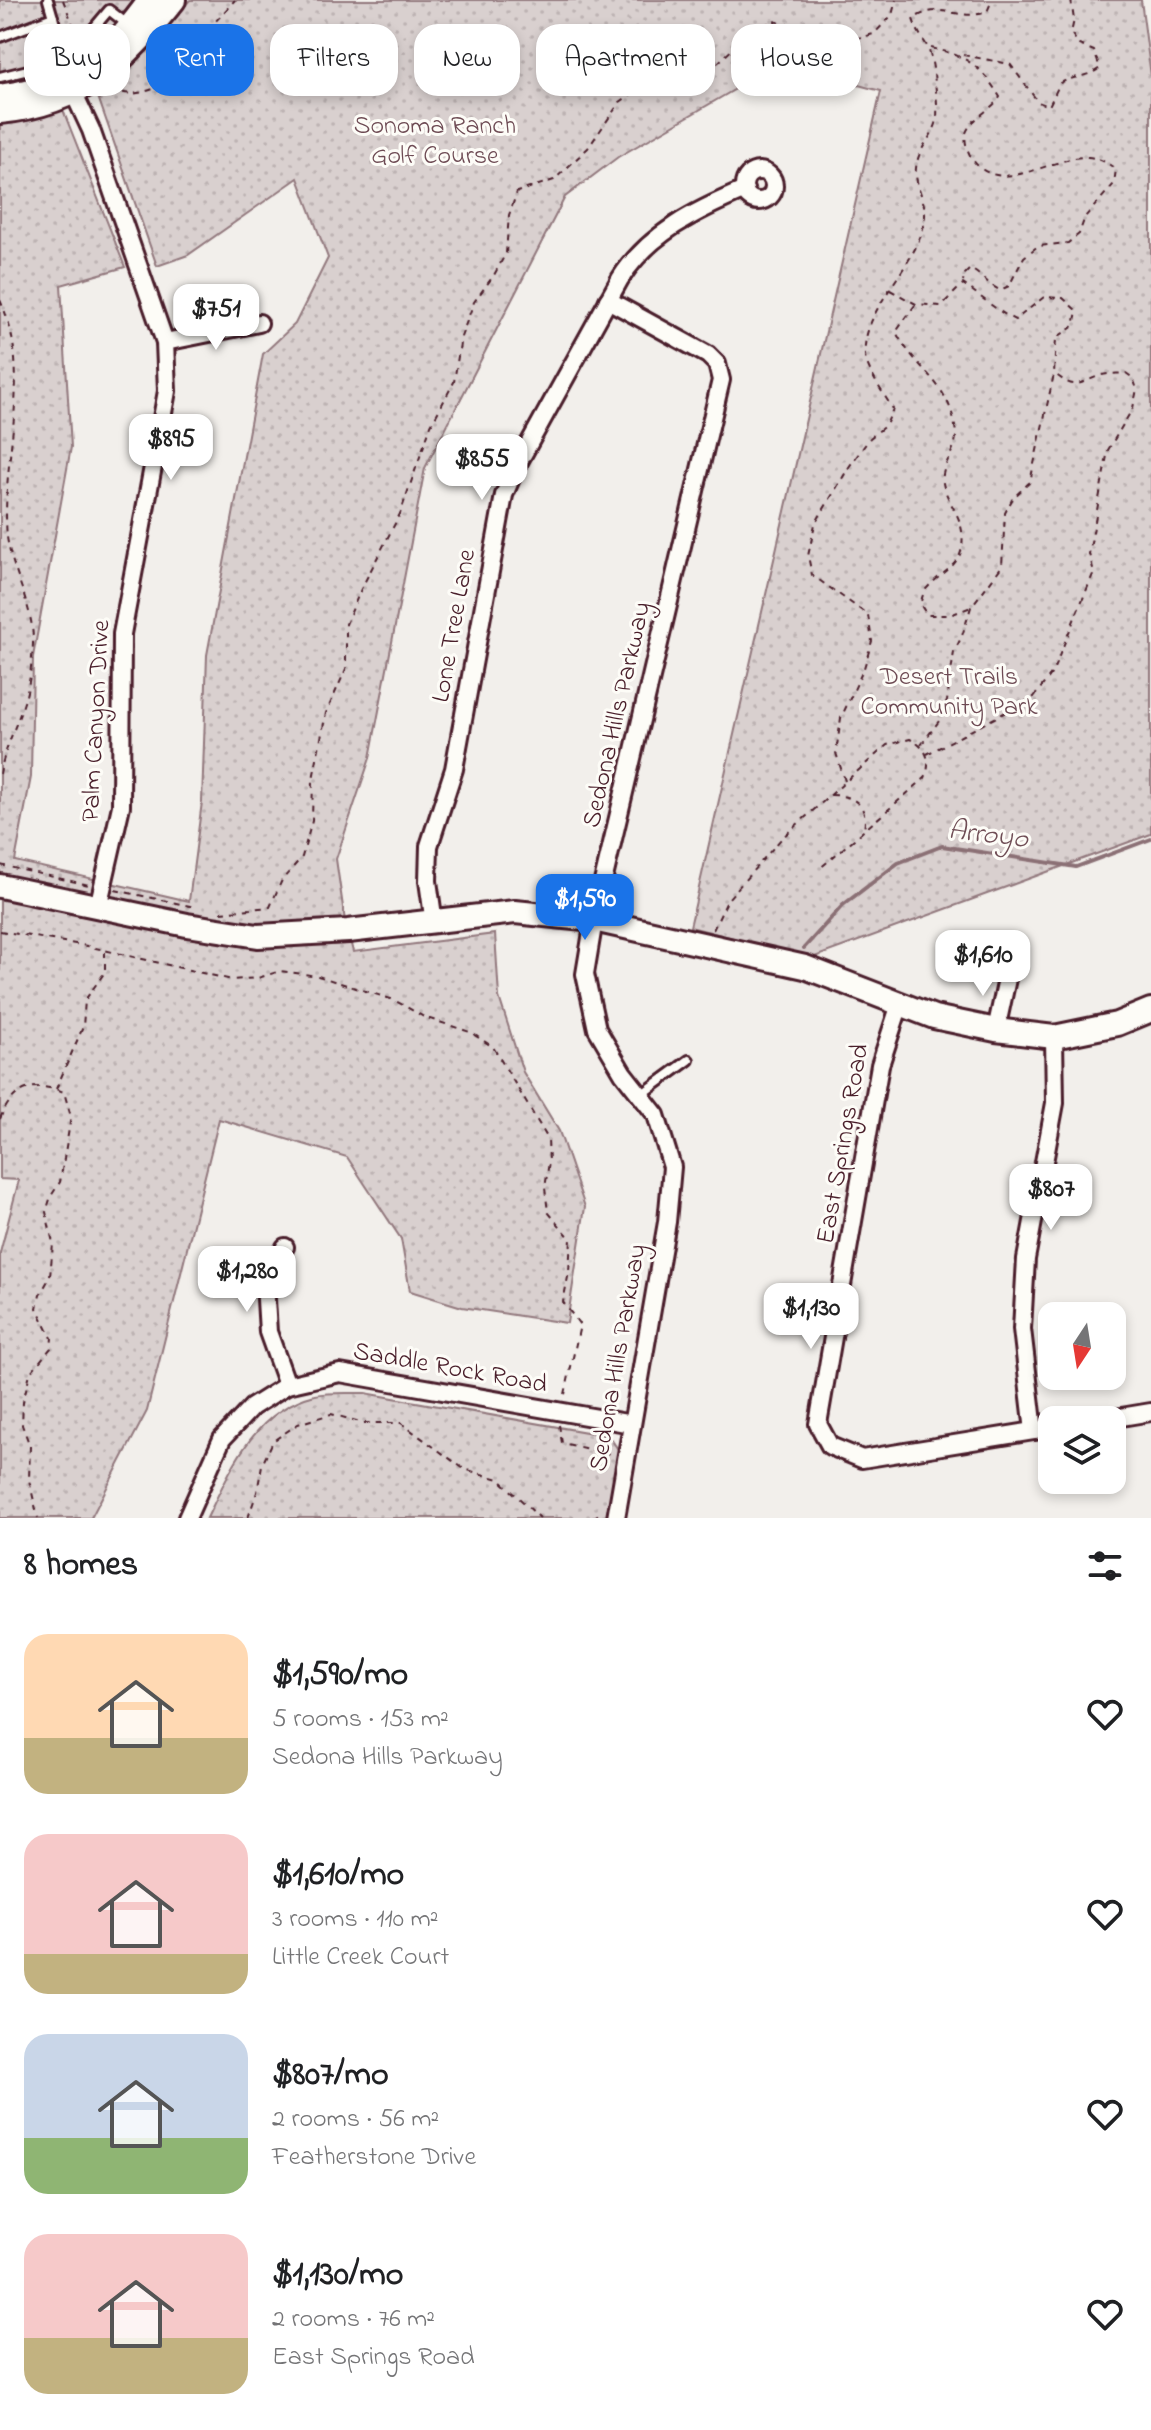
<!DOCTYPE html>
<html lang="en">
<head>
<meta charset="utf-8">
<style>
  :root { --surface:#fff; --page:#f6f6f6; --text:#202124; --muted:#757577; --accent:#1a73e8 }
  body { margin:0; font-family:"Indie Flower",sans-serif; background:var(--page); color:var(--text); height:100vh; display:flex; flex-direction:column; font-size:30px; white-space:nowrap }
  * { box-sizing:border-box; margin:0 }
  p { font-size:26px; color:var(--muted) }
  .icon { flex:none; width:44px; height:44px; fill:none; stroke:currentColor; stroke-width:2; stroke-linecap:round; stroke-linejoin:round }
  .map { position:relative; height:1518px; overflow:hidden }
  .sheet { display:flex; flex-direction:column; background:var(--surface); flex:1 }
  .sheet>* { flex:none }
  .banner { position:absolute; left:24px; top:24px; width:1104px; height:72px; display:flex; gap:16px }
  .needle { width:52px; rotate:192deg }
  .controls { position:absolute; left:1038px; top:1302px; display:grid; gap:16px }
  .controls a { display:grid; place-items:center; width:88px; height:88px; border-radius:16px; background:var(--surface); box-shadow:0 4px 12px #0003; font-size:40px }
  .price { position:absolute; translate:-50% -68px; padding:0 18px; border-radius:16px; background:#fff; color:#222; font-size:26px; line-height:52px; filter:drop-shadow(0 2px 4px #0008) }
  .price::after { content:''; position:absolute; left:50%; top:48px; width:24px; height:18px; margin-left:-12px; background:inherit; clip-path:polygon(0 0,100% 0,50% 100%) }
  .price.on { background:var(--accent); color:#fff }
  ul { padding:0; list-style:none }
  li { display:flex; align-items:center; gap:24px; height:200px; padding:0 24px }
  li span { display:grid; place-items:center; flex:none; width:224px; height:160px; border-radius:24px; color:#555 }
  li>.icon { margin-inline-start:auto }
  span .icon { width:96px; height:96px; fill:#fffc; stroke-width:1 }
  li b { font-size:34px }
  h2 { display:flex; justify-content:space-between; align-items:center; height:96px; padding:0 24px; font-size:34px }
  .tag { padding:0 28px; border-radius:24px; background:var(--surface); box-shadow:0 4px 12px #0003; font-size:28px; line-height:72px }
  .tag.on { background:var(--accent); color:#fff }
  .map>svg:first-child { display:block }
  .green { fill:url(#green-dots); stroke:#92787d; stroke-width:2 }
  .lines { fill:none; stroke-linecap:round; stroke-linejoin:round }
  .stream { stroke:#8b6f75; stroke-width:4 }
  .lane-casing { stroke:#4a1f2b; stroke-width:14 }
  .street-casing { stroke:#4a1f2b; stroke-width:22 }
  .secondary-casing { stroke:#4a1f2b; stroke-width:28 }
  .path { stroke:#4a1f2b; stroke-width:2; stroke-dasharray:6 6; stroke-linecap:butt }
  .lane { stroke:#fdfcf7; stroke-width:8 }
  .street { stroke:#fdfcf7; stroke-width:16 }
  .secondary { stroke:#fdfcf7; stroke-width:22 }
  .labels { text-anchor:middle; dominant-baseline:central; stroke-width:6; stroke-linejoin:round; paint-order:stroke }
  .park-label { font-size:26px; fill:#6e4b54; stroke:#fdfcf7 }
  .street-label { font-size:26px; fill:#4a1f2b; stroke:#fdfcf7 }
  .water-label { font-size:28px; font-style:italic; fill:#704e56; stroke:#fdfcf7 }
</style>
</head>
<body>
<div class="map">
<svg width="1151" height="1518" viewBox="0 0 1151 1518">
  <defs>
    <pattern id="green-dots" width="8" height="8" patternUnits="userSpaceOnUse" patternTransform="scale(2)"><rect width="8" height="8" fill="#d9d0cf"/><path d="M2 2h.1M6 6h.1" fill="none" stroke="#bcb2b2" stroke-width="1.8" stroke-linecap="round"/></pattern>
  </defs>
  <rect width="100%" height="100%" fill="#f2efeb"/>
  <filter id="ink" filterUnits="userSpaceOnUse"><feTurbulence type="fractalNoise" baseFrequency=".0125" numOctaves="2"/><feDisplacementMap in="SourceGraphic" scale="16" xChannelSelector="R" yChannelSelector="G"/><feConvolveMatrix kernelMatrix="1 2 1 2 8 2 1 2 1" color-interpolation-filters="sRGB"/></filter>
  <g filter="url(#ink)">
    <g class="green">
      <path d="M 0,0 L 130,0 L 137,7 L 99,49 L 50,77 L 125,267 L 61,285 L 71,447 L 33,657 L 31,777 L 15,861 L 189,901 L 202,802 L 207,655 L 263,354 L 295,324 L 328,258 L 298,178 L 188,255 L 157,266 L 96,91 L 148,46 L 190,0 L 1141,0 L 1151,76 L 1151,834 L 812,958 L 690,927 L 881,91 L 779,64 L 618,157 L 565,197 L 425,468 L 370,758 L 336,859 L 345,921 L 353,952 L 495,934 L 499,997 L 523,1072 L 559,1131 L 585,1207 L 567,1323 L 462,1307 L 410,1291 L 401,1239 L 347,1157 L 219,1119 L 147,1411 L 91,1518 L 0,1518 L 0,1253 L 19,1180 L 0,1179 Z"/>
      <path d="M 346,1393 L 365,1393 L 609,1436 L 621,1454 L 609,1518 L 207,1518 C 231,1468 255,1410 315,1395 C 324,1393 336,1393 346,1393 Z"/>
    </g>
    <g class="lines">
      <path class="stream" d="M 804,948 L 843,905 L 898,863 L 942,846 L 1076,867 L 1151,839"/>
      <defs>
        <g id="lane">
          <path d="M 48,0 L 63,52"/>
          <path d="M 0,37 L 53,17"/>
          <path d="M 0,77 L 32,69 L 82,42 L 109,10 L 127,24"/>
          <path d="M 641,1095 L 689,1060"/>
        </g>
        <g id="street">
          <path d="M 70,85 L 91,130 L 165,342 L 167,391 L 122,634 L 121,806 L 98,907"/>
          <circle cx="759" cy="186" r="15"/>
          <path d="M 608,300 L 708,355 L 717,364 L 721,380 L 594,920 L 585,974 L 597,1029 L 623,1073 L 656,1115 L 672,1167 L 667,1222 L 616,1518"/>
          <path d="M 165,342 L 259,323"/>
          <path d="M 434,923 L 428,881 L 429,846 L 454,769 L 504,495 L 515,469 L 620,279 C 648,234 697,210 745,190"/>
          <path d="M 900,1004 L 880,1065 L 818,1424 L 830,1446 L 862,1459 L 1052,1428"/>
          <path d="M 996,1030 L 1008,974"/>
          <path d="M 285,1247 L 265,1283 L 268,1332 L 287,1385"/>
          <path d="M 1103,1420 L 1151,1412"/>
          <path d="M 1034,1431 L 1022,1329 L 1026,1259 L 1055,1103 L 1054,1037"/>
          <path d="M 187,1518 L 222,1439 L 252,1407 L 287,1385 L 340,1373 L 632,1424"/>
        </g>
        <g id="secondary">
          <path d="M 0,96 C 43,90 88,71 118,40 C 130,27 140,13 150,0"/>
          <path d="M 0,112 C 85,104 123,62 174,0"/>
          <path d="M 0,886 L 187,925 L 258,936 L 348,931 L 515,912 L 594,920 L 805,967 L 934,1017 L 996,1030 L 1054,1037 L 1117,1024 L 1151,1010"/>
        </g>
      </defs>
      <use href="#lane" class="lane-casing"/>
      <use href="#street" class="street-casing"/>
      <use href="#secondary" class="secondary-casing"/>
      <g class="path">
        <path d="M 63,0 L 76,32"/>
        <path d="M 931,48 C 967,56 980,65 1000,97 C 992,110 971,118 966,133 C 964,141 967,150 971,157 C 997,200 1054,155 1088,157 C 1100,158 1107,163 1116,169 L 1114,184 L 1085,217 L 1079,234 L 1068,243 L 1038,246 L 1024,257 L 1009,286 L 1000,290 C 988,285 982,275 970,269 L 965,274 L 963,282"/>
        <path d="M 963,55 L 1010,64 L 1038,102 L 1049,106 L 1060,83 C 1074,76 1089,77 1100,68 L 1094,51 L 1079,45 L 1071,33 L 1074,20 L 1071,0"/>
        <path d="M 112,88 C 137,104 163,81 189,77 L 199,65 L 214,23 L 235,0"/>
        <path d="M 890,290 L 916,304 L 941,306 L 963,284 C 981,296 995,310 1015,320 L 1044,297 L 1063,298 L 1077,311 L 1074,326 L 1056,338 L 1054,374 L 1030,482 L 1013,498 L 1005,513 L 1002,566 L 971,607 L 962,636 L 954,652 L 947,701 L 939,721 L 921,745"/>
        <path d="M 0,300 C 35,376 0,458 7,537 C 12,573 34,606 33,644 C 32,660 30,683 25,699 C 17,725 5,747 0,774"/>
        <path d="M 915,305 L 896,332 C 916,371 953,384 956,436 C 956,451 940,467 943,483 C 947,505 966,517 962,547 C 960,566 938,575 927,588 C 923,592 922,599 920,604 L 927,615 L 950,615 L 971,607"/>
        <path d="M 927,754 L 1034,697 L 1052,673 L 1094,572 L 1089,554 L 1108,450 L 1133,408 L 1137,389 L 1133,378 L 1126,373 C 1117,374 1107,373 1099,376 C 1077,384 1075,390 1055,374"/>
        <path d="M 845,781 L 836,753 L 841,718 L 864,668 L 872,641 L 868,615 L 812,575 L 808,556 L 815,524 L 849,467 L 870,438 L 886,425 L 893,409 C 885,396 866,369 865,355 C 861,306 922,264 925,216 C 926,200 914,184 916,168 C 918,149 932,137 936,124 C 940,112 933,55 927,46 C 921,36 917,31 913,19 C 942,0 956,22 987,12 L 992,0"/>
        <path d="M 831,795 C 853,795 869,805 864,829"/>
        <path d="M 0,865 L 89,885"/>
        <path d="M 115,890 L 195,907"/>
        <path d="M 221,912 L 270,907 L 282,880 L 302,857 L 312,821 L 313,779 L 326,713 L 346,669 L 346,624 L 361,589 L 400,514 L 431,425 L 454,382 L 461,337 L 474,302 L 494,275 L 506,253 L 509,215 L 517,192 L 554,180 L 588,148 L 620,102 L 640,88 L 675,85 L 709,71 L 753,30 L 774,21 L 846,41 L 874,34 L 892,15 L 896,0"/>
        <path d="M 713,930 L 728,899 L 782,838 L 887,745 L 910,739 C 927,748 932,760 925,778 L 818,870"/>
        <path d="M 0,931 L 87,946 L 232,980 L 258,978 L 280,971 L 318,976 L 394,1000 L 424,1017 L 470,1032 L 493,1047 L 548,1139 L 549,1162 L 545,1188 L 548,1212 L 571,1239 L 569,1272 L 563,1302 L 580,1325 L 564,1399"/>
        <path d="M 56,1089 L 83,1027 L 85,1000 L 105,972 L 105,952"/>
        <path d="M 0,1119 C 13,1087 33,1081 64,1092 L 71,1117 L 60,1182 L 51,1196 L 46,1212 L 53,1243 L 50,1277 L 40,1295 L 37,1308 L 52,1338 L 51,1348 L 30,1373 L 23,1402 L 22,1425 L 30,1446 L 29,1480 L 38,1518"/>
        <path d="M 559,1425 L 562,1443 L 611,1454"/>
        <path d="M 248,1518 L 257,1492 L 262,1465 L 273,1441 L 298,1424 L 331,1414 L 364,1423 L 401,1423 L 464,1469 L 499,1479 L 540,1518"/>
        <path d="M 593,1518 L 602,1512"/>
      </g>
      <use href="#lane" class="lane"/>
      <use href="#street" class="street"/>
      <use href="#secondary" class="secondary"/>
    </g>
  </g>
  <g class="labels">
    <g class="park-label">
      <text x="435" y="127">Sonoma Ranch<tspan x="435" dy="30">Golf Course</tspan></text>
      <text x="949" y="678">Desert Trails<tspan x="949" dy="30">Community Park</tspan></text>
    </g>
    <g class="street-label">
      <text transform="translate(455 626) rotate(-80)">Lone Tree Lane</text>
      <text transform="translate(618 715) rotate(-77)">Sedona Hills Parkway</text>
      <text transform="translate(97 721) rotate(-87)">Palm Canyon Drive</text>
      <text transform="translate(844 1144) rotate(-80)">East Springs Road</text>
      <text transform="translate(619 1358) rotate(-80)">Sedona Hills Parkway</text>
      <text transform="translate(450 1369) rotate(10)">Saddle Rock Road</text>
    </g>
    <g class="water-label">
      <text transform="translate(988 836) rotate(7)">Arroyo</text>
    </g>
  </g>
</svg>
<div class="controls">
<a><svg class="needle" viewBox="-14 -14 28 28"><path d="M0-13l5 13h-10z" fill="#e53935"/><path d="M0 13l5-13h-10z" fill="#757577"/></svg></a>
<a><svg class="icon" aria-label="layers" viewBox="0 0 24 24"><path d="M12 4l9 5-9 5-9-5zM3 14l9 5 9-5"/></svg></a>
</div>
<b class="price" style="left:216px;top:352px">$751</b>
<b class="price" style="left:171px;top:482px">$895</b>
<b class="price" style="left:482px;top:502px">$855</b>
<b class="price on" style="left:585px;top:942px">$1,590</b>
<b class="price" style="left:983px;top:998px">$1,610</b>
<b class="price" style="left:1051px;top:1232px">$807</b>
<b class="price" style="left:247px;top:1314px">$1,280</b>
<b class="price" style="left:811px;top:1351px">$1,130</b>
<div class="banner">
<a class="tag">Buy</a>
<a class="tag on">Rent</a>
<a class="tag">Filters</a>
<a class="tag">New</a>
<a class="tag">Apartment</a>
<a class="tag">House</a>
</div>
</div>
<section class="sheet">
<h2>8 homes<svg class="icon" aria-label="filters" viewBox="0 0 24 24"><path d="M4 7h16M4 17h16"/><circle cx="9" cy="7" r="2"/><circle cx="15" cy="17" r="2"/></svg></h2>
<ul>
<li><span style="background:linear-gradient(#ffd9b3 65%,#c2b280 0)"><svg class="icon" aria-label="home" viewBox="0 0 24 24"><path d="M3 11l9-7 9 7M6 9v11h12V9"/></svg></span><div><b>$1,590/mo</b><p>5 rooms · 153 m²</p><p>Sedona Hills Parkway</p></div><svg class="icon" aria-label="heart" viewBox="0 0 24 24"><path d="M12 20l-8-8c-3-5 5-10 8-4 3-6 11-1 8 4z"/></svg></li>
<li><span style="background:linear-gradient(#f6c9c9 75%,#c2b280 0)"><svg class="icon" aria-label="home" viewBox="0 0 24 24"><path d="M3 11l9-7 9 7M6 9v11h12V9"/></svg></span><div><b>$1,610/mo</b><p>3 rooms · 110 m²</p><p>Little Creek Court</p></div><svg class="icon" aria-label="heart" viewBox="0 0 24 24"><path d="M12 20l-8-8c-3-5 5-10 8-4 3-6 11-1 8 4z"/></svg></li>
<li><span style="background:linear-gradient(#c9d6e8 65%,#8fb573 0)"><svg class="icon" aria-label="home" viewBox="0 0 24 24"><path d="M3 11l9-7 9 7M6 9v11h12V9"/></svg></span><div><b>$807/mo</b><p>2 rooms · 56 m²</p><p>Featherstone Drive</p></div><svg class="icon" aria-label="heart" viewBox="0 0 24 24"><path d="M12 20l-8-8c-3-5 5-10 8-4 3-6 11-1 8 4z"/></svg></li>
<li><span style="background:linear-gradient(#f6c9c9 65%,#c2b280 0)"><svg class="icon" aria-label="home" viewBox="0 0 24 24"><path d="M3 11l9-7 9 7M6 9v11h12V9"/></svg></span><div><b>$1,130/mo</b><p>2 rooms · 76 m²</p><p>East Springs Road</p></div><svg class="icon" aria-label="heart" viewBox="0 0 24 24"><path d="M12 20l-8-8c-3-5 5-10 8-4 3-6 11-1 8 4z"/></svg></li>
</ul>
</section>
</body>
</html>
